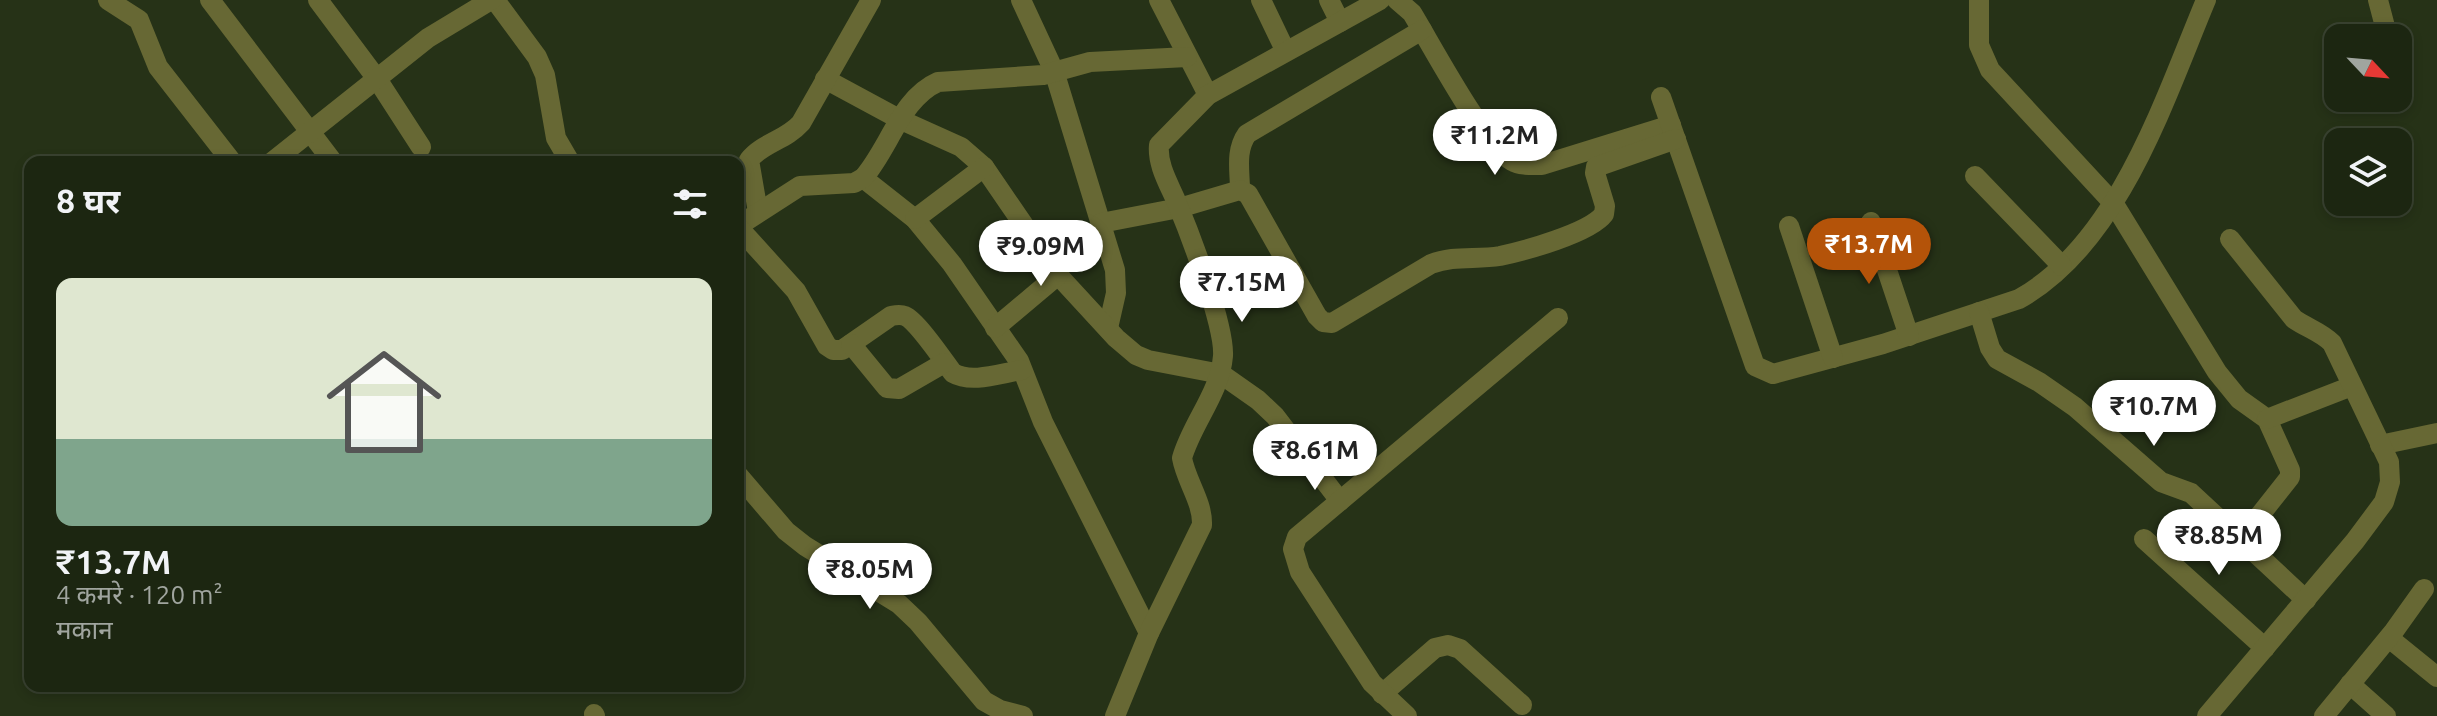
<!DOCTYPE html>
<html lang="hi">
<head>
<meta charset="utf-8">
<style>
  :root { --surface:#1c2611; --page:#252e1a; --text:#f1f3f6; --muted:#a0a59f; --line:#3a4331; --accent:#b45309 }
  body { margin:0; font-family:Ubuntu,"Noto Sans Devanagari",sans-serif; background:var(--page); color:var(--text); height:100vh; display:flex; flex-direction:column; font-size:30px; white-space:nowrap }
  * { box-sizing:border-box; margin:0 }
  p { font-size:26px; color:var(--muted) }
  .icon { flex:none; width:44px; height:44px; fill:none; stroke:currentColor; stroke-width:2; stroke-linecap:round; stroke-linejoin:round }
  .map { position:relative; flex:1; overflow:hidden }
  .panel { position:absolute; left:24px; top:156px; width:720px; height:536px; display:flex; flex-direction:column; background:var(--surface); border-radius:16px; box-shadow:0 4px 12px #0003,0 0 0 2px var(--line) }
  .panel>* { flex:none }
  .needle { width:52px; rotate:116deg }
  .controls { position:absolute; left:2324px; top:24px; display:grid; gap:16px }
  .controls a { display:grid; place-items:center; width:88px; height:88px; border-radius:16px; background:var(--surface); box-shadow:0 4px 12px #0003,0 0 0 2px var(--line); font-size:40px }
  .price { position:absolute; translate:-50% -68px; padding:0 18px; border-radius:28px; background:#fff; color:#222; font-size:26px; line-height:52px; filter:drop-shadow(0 2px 4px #0008) }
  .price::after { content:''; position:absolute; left:50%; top:48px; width:24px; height:18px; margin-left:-12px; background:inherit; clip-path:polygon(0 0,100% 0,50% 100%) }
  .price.selected { background:var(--accent); color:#fff }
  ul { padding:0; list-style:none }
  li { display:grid; align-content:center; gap:16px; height:424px; padding:0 32px }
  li+li { border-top:2px solid var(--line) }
  li span { display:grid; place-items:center; height:248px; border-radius:16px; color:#555 }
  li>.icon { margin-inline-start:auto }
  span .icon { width:144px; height:144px; fill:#fffc; stroke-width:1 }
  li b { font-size:34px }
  h2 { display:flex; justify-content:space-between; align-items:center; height:96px; padding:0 32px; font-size:34px }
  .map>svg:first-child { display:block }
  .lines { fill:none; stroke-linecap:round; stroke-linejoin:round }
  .minor { stroke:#676834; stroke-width:20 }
</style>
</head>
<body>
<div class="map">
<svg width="2437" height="716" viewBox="0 0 2437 716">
  <rect width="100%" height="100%" fill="#263217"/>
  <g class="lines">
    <g class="minor">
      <path d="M 108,0 L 139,20 L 158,67 L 232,162"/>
      <path d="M 210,0 L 333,162"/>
      <path d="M 318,0 L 377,79 L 421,147"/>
      <path d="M 495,0 L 537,57 L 545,75 L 556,138 L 570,162"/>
      <path d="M 1021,0 L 1054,71 L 1115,270 L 1116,293 L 1108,328"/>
      <path d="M 1159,0 L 1208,95"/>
      <path d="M 1261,0 L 1285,50"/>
      <path d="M 1329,0 L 1340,22"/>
      <path d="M 1397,0 L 1412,13 C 1431,44 1485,146 1512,161 C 1521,166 1532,165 1542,165 L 1671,125"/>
      <path d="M 1979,0 L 1979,45 L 1990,70 L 2114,204 L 2217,372 L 2239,399 L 2267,419 L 2290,470 L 2290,477 L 2241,539"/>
      <path d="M 2378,0 L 2388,38"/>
      <path d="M 825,79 L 901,120 L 961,147 L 984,167 L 1058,275 L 1116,338 L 1136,355 L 1148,360 L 1221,374 L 1258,400 L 1275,416 L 1340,501"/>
      <path d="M 1661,97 L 1755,366 L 1773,374 L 1883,344 L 2019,299 C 2119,243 2164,100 2206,0"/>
      <path d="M 272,162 L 428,38 L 491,0"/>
      <path d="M 1975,176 L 2062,266"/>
      <path d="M 863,178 L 915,219 L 952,264 L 1019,361 L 1043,422 L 1149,633"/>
      <path d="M 1240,190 C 1240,171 1235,151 1247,134 L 1422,30"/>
      <path d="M 758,212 L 749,160 C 762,143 786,140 801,123 L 871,0"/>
      <path d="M 915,219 L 984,167"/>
      <path d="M 1871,222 L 1909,336"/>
      <path d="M 1101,223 L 1179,208 L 1240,190 L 1248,194 L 1317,316 L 1323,322 L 1332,323 L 1431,264 C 1454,255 1476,260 1500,256 C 1524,251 1590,233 1604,214 L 1605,206 L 1595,173 L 1596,167 L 1676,139"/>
      <path d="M 738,226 L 800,186 L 854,183 L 863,178 C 889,149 901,98 938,82 L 1043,75 L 1090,62 L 1187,57"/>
      <path d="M 1789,226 L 1833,358"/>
      <path d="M 738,227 L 796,291 L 827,346 L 833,350 L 842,350 L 891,316 C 896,315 900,314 905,316 C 917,321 944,361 953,373 C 972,384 1001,373 1022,370"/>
      <path d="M 1979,312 L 1990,348 L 1997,359 L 2039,382 L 2075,407 L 2161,482 L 2191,493 L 2306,600"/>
      <path d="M 995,328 L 1058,275"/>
      <path d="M 851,344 L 887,388 L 899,389 L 944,363"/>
      <path d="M 2267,419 L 2352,386"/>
      <path d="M 2380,445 L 2437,433"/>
      <path d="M 738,475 L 786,531 L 805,546 L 899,604 L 918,622 L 984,701 L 1000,710 L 1023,716"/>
      <path d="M 2144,539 L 2265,648"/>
      <path d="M 2389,638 L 2437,677"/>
      <path d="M 2350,684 L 2386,716"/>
      <path d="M 1382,694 L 1435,648 L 1448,645 L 1460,649 L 1522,705"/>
      <path d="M 594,714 L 595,716"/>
      <path d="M 1115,716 L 1149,633 L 1202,525 C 1203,502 1186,481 1182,458 C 1192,423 1220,393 1223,356 C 1225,326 1190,234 1177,203 C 1169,184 1157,165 1159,145 L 1208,95 L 1380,0"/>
      <path d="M 1407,716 L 1372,683 L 1300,572 L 1293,549 L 1297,537 L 1558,318"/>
      <path d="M 2207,716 L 2355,541 L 2384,502 L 2390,482 L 2389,462 L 2332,343 C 2321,332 2307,328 2294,319 L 2230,239"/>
      <path d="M 2324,716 L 2394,631 L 2424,589"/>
    </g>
  </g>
</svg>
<div class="controls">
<a><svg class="needle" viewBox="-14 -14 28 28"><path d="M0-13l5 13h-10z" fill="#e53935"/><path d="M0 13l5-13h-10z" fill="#a0a59f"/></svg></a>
<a><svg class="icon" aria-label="layers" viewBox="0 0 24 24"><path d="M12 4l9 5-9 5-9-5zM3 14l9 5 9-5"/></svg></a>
</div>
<b class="price" style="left:1495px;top:177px">₹11.2M</b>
<b class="price selected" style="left:1869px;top:286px">₹13.7M</b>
<b class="price" style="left:1041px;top:288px">₹9.09M</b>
<b class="price" style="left:1242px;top:324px">₹7.15M</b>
<b class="price" style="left:2154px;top:448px">₹10.7M</b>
<b class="price" style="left:1315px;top:492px">₹8.61M</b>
<b class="price" style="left:2219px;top:577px">₹8.85M</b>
<b class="price" style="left:870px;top:611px">₹8.05M</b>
<section class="panel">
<h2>8 घर<svg class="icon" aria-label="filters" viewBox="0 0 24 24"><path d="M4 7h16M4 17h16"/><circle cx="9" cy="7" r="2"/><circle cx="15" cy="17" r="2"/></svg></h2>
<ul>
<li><span style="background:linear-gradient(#dfe7d0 65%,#7fa58c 0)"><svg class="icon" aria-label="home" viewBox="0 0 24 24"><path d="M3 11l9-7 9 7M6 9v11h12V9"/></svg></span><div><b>₹13.7M</b><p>4 कमरे · 120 m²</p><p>मकान</p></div></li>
</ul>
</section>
</div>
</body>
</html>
